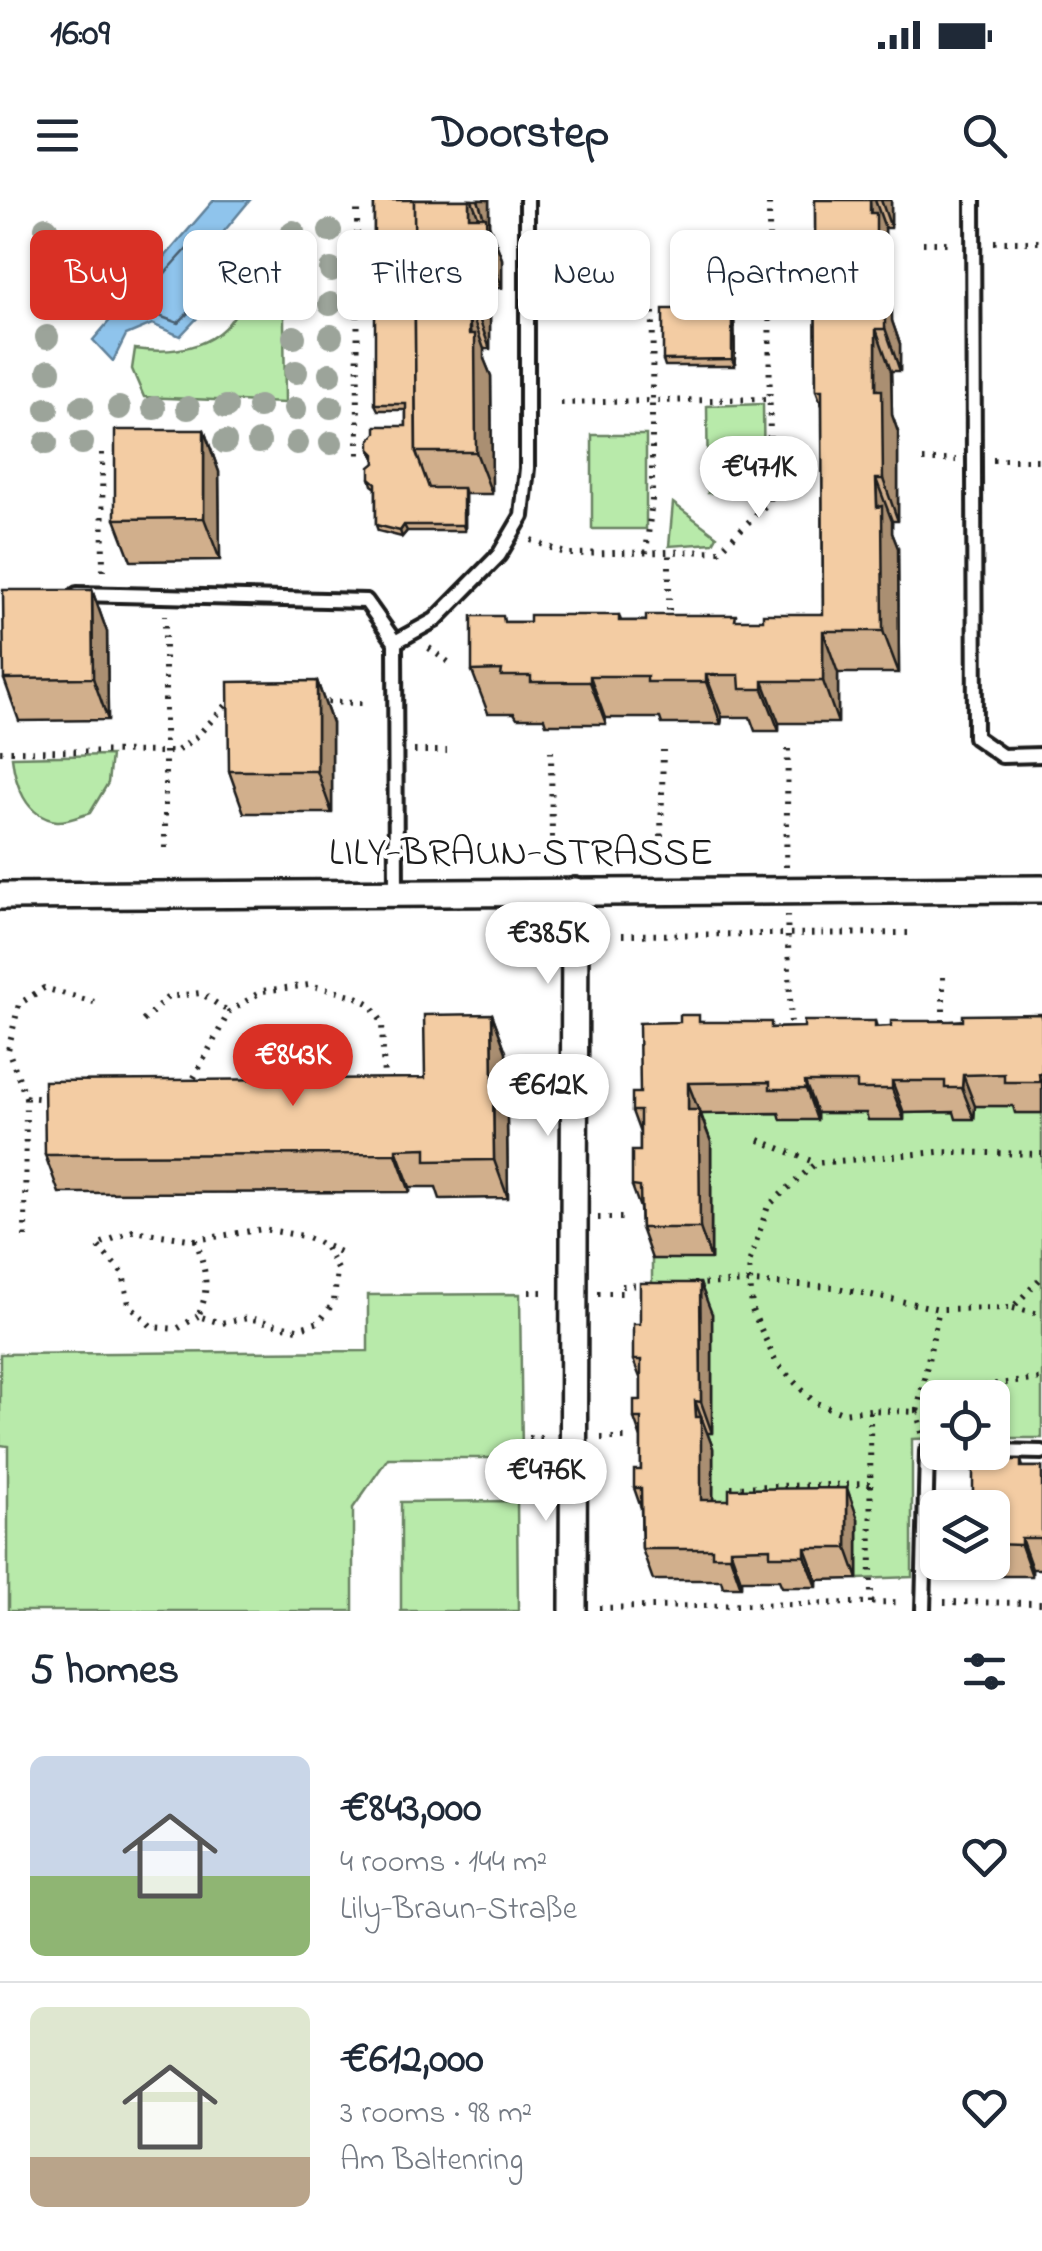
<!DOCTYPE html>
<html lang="en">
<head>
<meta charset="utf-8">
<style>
  :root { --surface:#fff; --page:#f2f2f3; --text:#1f2937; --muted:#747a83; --line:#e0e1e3; --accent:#d93025 }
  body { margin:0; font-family:"Indie Flower",sans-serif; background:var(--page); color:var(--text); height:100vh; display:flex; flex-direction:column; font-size:38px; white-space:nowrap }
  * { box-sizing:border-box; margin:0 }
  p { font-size:32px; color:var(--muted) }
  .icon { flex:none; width:55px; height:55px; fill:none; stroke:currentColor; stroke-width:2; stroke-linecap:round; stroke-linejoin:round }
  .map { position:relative; height:1411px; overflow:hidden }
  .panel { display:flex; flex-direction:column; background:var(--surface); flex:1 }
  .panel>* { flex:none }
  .guide { position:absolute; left:30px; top:30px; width:982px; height:90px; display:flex; gap:20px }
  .buttons { position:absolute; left:920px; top:1180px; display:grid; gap:20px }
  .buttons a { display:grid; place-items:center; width:90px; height:90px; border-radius:15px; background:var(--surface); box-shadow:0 2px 8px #0004; font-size:50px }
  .price { position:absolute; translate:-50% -85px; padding:0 22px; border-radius:35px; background:#fff; color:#222; font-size:32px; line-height:65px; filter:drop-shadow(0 2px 5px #0008) }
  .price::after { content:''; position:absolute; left:50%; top:60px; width:30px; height:22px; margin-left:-15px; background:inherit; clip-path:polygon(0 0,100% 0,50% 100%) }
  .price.active { background:var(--accent); color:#fff }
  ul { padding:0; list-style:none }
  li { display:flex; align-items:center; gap:30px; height:250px; padding:0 30px }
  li+li { border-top:2px solid var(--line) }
  li span { display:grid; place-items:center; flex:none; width:280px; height:200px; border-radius:15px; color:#555 }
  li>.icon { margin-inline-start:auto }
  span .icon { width:120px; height:120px; fill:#fffc; stroke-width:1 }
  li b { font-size:42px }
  h2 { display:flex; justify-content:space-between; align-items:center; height:120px; padding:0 30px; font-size:42px }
  .pill { padding:0 35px; border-radius:15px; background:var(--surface); box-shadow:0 2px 8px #0004; font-size:35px; line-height:90px }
  .pill.active { background:var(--accent); color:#fff }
  .status { display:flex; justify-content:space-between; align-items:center; height:70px; padding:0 50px; background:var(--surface); direction:ltr }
  .status svg { height:28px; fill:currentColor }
  header { display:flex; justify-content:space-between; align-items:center; height:130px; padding:0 30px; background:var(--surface); font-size:45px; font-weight:700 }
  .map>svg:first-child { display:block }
  .green { fill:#b8eaaa; stroke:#6a8363; stroke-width:2.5 }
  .water { fill:#8fc4ec; stroke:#618199; stroke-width:2.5 }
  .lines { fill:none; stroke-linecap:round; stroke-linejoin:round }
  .shore { stroke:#4a5f6f; stroke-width:2.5 }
  .service-casing { stroke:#1c1c1c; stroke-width:20 }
  .minor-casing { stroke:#1c1c1c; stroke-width:32 }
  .path { stroke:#1c1c1c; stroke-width:6; stroke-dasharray:2.5 8; stroke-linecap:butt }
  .service { stroke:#fff; stroke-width:12 }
  .minor { stroke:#fff; stroke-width:25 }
  .tree { fill:#9ca49a }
  .wall { fill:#d1af8c; stroke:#1c1c1c; stroke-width:2.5 }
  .shaded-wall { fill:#aa8f72; stroke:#1c1c1c; stroke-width:2.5 }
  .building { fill:#f3cca3; stroke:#1c1c1c; stroke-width:2.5 }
  .labels { text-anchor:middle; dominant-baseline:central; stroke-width:8; stroke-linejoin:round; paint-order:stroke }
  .street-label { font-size:40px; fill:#1c1c1c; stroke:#fff }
</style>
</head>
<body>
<div class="status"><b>16:09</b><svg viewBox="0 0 49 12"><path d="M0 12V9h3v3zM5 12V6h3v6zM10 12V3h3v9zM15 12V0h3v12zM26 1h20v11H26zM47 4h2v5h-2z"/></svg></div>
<header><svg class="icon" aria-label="menu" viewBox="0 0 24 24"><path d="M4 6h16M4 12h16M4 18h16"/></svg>Doorstep<svg class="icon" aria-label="search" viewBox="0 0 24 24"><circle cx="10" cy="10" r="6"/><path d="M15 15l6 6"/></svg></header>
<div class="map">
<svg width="1042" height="1411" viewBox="0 0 1042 1411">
  <rect width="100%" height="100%" fill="#fff"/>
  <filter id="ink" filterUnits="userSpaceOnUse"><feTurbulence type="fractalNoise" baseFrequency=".01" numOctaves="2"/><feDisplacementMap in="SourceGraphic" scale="20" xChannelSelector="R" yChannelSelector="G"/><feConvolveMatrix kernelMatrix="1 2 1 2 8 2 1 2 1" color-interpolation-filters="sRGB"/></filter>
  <g filter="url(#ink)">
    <g class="green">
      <path d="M 283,39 L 285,203 L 144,197 L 132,169 L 135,149 C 176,155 224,147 241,102 C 247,88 243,70 243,55 Z"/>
      <path d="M 763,204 L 764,291 L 708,293 L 707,206 Z"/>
      <rect x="592" y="235" width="54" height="94"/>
      <path d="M 673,303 L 717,336 L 713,343 L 669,346 Z"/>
      <path d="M 111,555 L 108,583 L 90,613 C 80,616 66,622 57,621 C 25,617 15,583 12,557 Z"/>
      <path d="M 975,906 L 1016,906 L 1016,913 L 1042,913 L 1042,1238 L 993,1238 L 992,1198 L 938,1198 L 937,1238 L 912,1239 L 912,1377 L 858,1379 L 858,1319 L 713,1331 L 713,1249 L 706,1233 L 711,1233 L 652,1114 L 652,1059 L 711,1058 L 711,942 L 699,914 L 782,913 L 817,920 L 817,913 L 869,913 L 869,920 L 903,920 L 904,913 L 956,912 L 957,919 L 973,919 Z"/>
      <path d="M 520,1094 L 522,1258 L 388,1258 L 353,1308 L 353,1411 L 8,1411 L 8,1246 L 0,1245 L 0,1154 L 368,1151 L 368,1095 Z"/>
      <path d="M 517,1301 L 518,1411 L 401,1411 L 401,1302 Z"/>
    </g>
    <path class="water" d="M 214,0 L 250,0 L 201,59 L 222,92 L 180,136 L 152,124 L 126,135 L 113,161 L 93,140 Z"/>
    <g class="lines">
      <path class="shore" d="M 187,49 L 191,52 C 190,69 207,79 207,94 L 178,123 L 154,114 L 131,119 L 130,112 Z"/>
      <defs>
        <g id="service">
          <path d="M 973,0 L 975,537 L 1002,556 L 1042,555"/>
          <path d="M 77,394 L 366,401 L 395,442"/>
          <path d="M 395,442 L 435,420 L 499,355 L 522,316 L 527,268 L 527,0"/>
          <path d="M 395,442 L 396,692"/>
          <path d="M 992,1251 L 1042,1252"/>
          <path d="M 923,1411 L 927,1251 L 938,1251"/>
        </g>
        <g id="minor">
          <path d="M 0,696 L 1042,689"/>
          <path d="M 573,1411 L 575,691"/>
        </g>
      </defs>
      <use href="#service" class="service-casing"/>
      <use href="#minor" class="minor-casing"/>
      <g class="path">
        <path d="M 357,0 L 358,255"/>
        <path d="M 994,42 L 1042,42"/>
        <path d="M 923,43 L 951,43"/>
        <path d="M 653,112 L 652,201 L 770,199"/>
        <path d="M 561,203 L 652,201 L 652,300 L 646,353"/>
        <path d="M 102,253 L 103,377"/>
        <path d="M 923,260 L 956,260"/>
        <path d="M 993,260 L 1042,260"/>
        <path d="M 531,340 L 567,354 L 719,351 L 770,301 L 769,0"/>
        <path d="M 669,421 L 669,353"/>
        <path d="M 429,448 L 448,462"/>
        <path d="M 317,502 L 364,503"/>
        <path d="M 0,551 L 176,552 L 197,536 L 232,499"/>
        <path d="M 414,551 L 447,551"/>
        <path d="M 551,551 L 552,639"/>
        <path d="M 661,636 L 663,550"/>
        <path d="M 165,648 L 165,415"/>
        <path d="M 786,667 L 788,549"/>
        <path d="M 787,715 L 791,826"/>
        <path d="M 622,735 L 911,733"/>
        <path d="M 943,777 L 943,821"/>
        <path d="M 143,821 L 168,797 L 201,793 L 229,812"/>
        <path d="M 189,887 L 229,812 L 262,791 L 309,785 L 355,796 L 370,804 L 382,822 L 384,882"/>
        <path d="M 48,899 L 26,897 L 8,850 L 19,804 L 44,788 L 94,802"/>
        <path d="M 759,940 L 816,963"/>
        <path d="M 598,1018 L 622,1018"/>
        <path d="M 25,1037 L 26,897"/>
        <path d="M 196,1040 L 133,1031 L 97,1045 L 123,1074 L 129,1104 L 152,1127 L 177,1129 L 198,1116"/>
        <path d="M 326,1048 L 337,1069 L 334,1102 L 319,1122 L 297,1129 L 248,1118 L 221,1123 L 198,1116 C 211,1089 205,1068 196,1040 L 263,1029 L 303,1036 L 340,1052"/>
        <path d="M 694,1084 L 751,1082 L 833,1087 L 939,1109 L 1012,1108 L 1042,1077"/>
        <path d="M 622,1086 L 646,1085"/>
        <path d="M 529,1092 L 546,1092"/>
        <path d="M 598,1093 L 622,1093"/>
        <path d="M 1013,1108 L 1040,1114"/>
        <path d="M 955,1198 L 988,1185 L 1042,1179"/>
        <path d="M 870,1210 L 842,1213 L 814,1202 L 777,1164 L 752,1110 L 749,1063 L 768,1006 L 816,963 L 938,952 L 1042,954"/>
        <path d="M 922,1233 L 917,1212 L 938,1204"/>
        <path d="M 529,1238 L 548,1238"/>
        <path d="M 601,1238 L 625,1238"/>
        <path d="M 731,1287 L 870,1284"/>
        <path d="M 944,1402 L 1042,1403"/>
        <path d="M 871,1403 L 870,1210 L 917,1212 L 939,1109"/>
        <path d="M 599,1408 L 901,1402"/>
      </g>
      <use href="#service" class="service"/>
      <use href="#minor" class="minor"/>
    </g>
    <g class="tree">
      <circle cx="46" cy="28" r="12"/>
      <circle cx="330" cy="31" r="12"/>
      <circle cx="293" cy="32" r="12"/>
      <circle cx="46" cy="65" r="12"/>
      <circle cx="293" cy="69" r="12"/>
      <circle cx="331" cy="70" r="12"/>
      <circle cx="48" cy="101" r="12"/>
      <circle cx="294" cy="103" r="12"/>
      <circle cx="330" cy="104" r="12"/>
      <circle cx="331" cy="136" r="12"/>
      <circle cx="47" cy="137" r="12"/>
      <circle cx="294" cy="137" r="12"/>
      <circle cx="49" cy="171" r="12"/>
      <circle cx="296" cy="172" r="12"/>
      <circle cx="330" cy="174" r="12"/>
      <circle cx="82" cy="207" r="12"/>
      <circle cx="226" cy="207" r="12"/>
      <circle cx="259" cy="207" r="12"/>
      <circle cx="331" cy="207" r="12"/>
      <circle cx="119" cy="208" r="12"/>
      <circle cx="154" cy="208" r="12"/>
      <circle cx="188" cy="208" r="12"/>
      <circle cx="47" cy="209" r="12"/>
      <circle cx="295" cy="209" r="12"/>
      <circle cx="225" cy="242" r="12"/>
      <circle cx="259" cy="242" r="12"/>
      <circle cx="46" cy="243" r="12"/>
      <circle cx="82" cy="243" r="12"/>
      <circle cx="297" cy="243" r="12"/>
      <circle cx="331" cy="243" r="12"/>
    </g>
    <g class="wall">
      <path d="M 374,0 L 489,0 L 489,25 L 502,59 L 502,88 L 490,88 L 490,149 L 484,149 L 484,159 L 491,176 L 492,294 L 465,294 L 465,331 L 407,331 L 402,337 L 378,331 L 376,325 L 376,288 L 372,285 L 370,278 L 375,263 L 375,258 L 370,249 L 406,226 L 406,210 L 378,210 L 375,204 L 405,109 L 405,94 L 377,94 L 374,87 Z"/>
      <path d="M 815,0 L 891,0 L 891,28 L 885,28 L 885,38 L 891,55 L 892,121 L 900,144 L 900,171 L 891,171 L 892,215 L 898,232 L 898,321 L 892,321 L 892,333 L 898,348 L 899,473 L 838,473 L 838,523 L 779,523 L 779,531 L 755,531 L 750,517 L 722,517 L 721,524 L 662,524 L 660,518 L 605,518 L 606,524 L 546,524 L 544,518 L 517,518 L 514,513 L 488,513 L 472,471 L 506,422 L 530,422 L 619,415 L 621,421 L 763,420 L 823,414 L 822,206 L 816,190 Z"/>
      <path d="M 734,115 L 735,166 L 665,166 L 663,160 Z"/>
      <path d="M 204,230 L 219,272 L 220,360 L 131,361 L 115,319 Z"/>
      <path d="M 92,390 L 107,432 L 108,520 L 19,521 L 4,479 Z"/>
      <path d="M 317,481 L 332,523 L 332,613 L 244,613 L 229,571 Z"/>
      <path d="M 492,814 L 506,852 L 508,998 L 440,999 L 436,987 L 410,987 L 410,992 L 59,993 L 45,955 L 425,878 Z"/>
      <path d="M 1042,814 L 1042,913 L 1015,913 L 1013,906 L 975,906 L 974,919 L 956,919 L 954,912 L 904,913 L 904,920 L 868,920 L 866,913 L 817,913 L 817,920 L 781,920 L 779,913 L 701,914 L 711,942 L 711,1059 L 652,1059 L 641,1028 L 640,1008 L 632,986 L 640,951 L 640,933 L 632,911 L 640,893 L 701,822 L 773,828 L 804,827 L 875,821 L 877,827 Z"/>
      <path d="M 712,1114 L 712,1233 L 707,1233 L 713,1248 L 713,1300 L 858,1319 L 858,1379 L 817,1380 L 817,1387 L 782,1387 L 779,1380 L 741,1380 L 741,1387 L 723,1387 L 721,1380 L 653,1380 L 642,1349 L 641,1308 L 634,1288 L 641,1270 L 641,1238 L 634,1218 L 641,1200 L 641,1180 L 633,1160 L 640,1124 Z"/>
      <path d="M 1021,1260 L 1023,1267 L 1042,1267 L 1042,1369 L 1032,1369 L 1032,1376 L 996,1376 L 994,1369 L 984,1369 L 982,1362 L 992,1362 L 992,1308 L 985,1267 Z"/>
    </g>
    <g class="shaded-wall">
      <path d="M 469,0 L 472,0 L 484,32 L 469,17 Z"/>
      <path d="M 478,0 L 489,0 L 489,25 L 502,59 L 502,88 L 487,46 L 486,24 Z"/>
      <path d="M 870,0 L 875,0 L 885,28 L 885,38 L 891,55 L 892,121 L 900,144 L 900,171 L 876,102 Z"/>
      <path d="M 881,0 L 891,0 L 891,28 Z"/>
      <path d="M 474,46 L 490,88 L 490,149 L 475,107 Z"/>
      <path d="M 469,107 L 484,149 L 484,159 L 491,176 L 492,294 L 476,252 Z"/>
      <path d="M 732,109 L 734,115 L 735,166 L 732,159 Z"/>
      <path d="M 876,129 L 891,171 L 892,215 L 898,232 L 898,321 L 883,279 L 876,190 Z"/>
      <path d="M 204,230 L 219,272 L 220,360 L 204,318 Z"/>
      <path d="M 876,279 L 892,321 L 892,333 L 898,348 L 899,473 L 883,431 Z"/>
      <path d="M 463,288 L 465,294 L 465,331 L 463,325 Z"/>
      <path d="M 404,325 L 407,331 L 402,337 L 400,331 Z"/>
      <path d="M 92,390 L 107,432 L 108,520 L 93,478 Z"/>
      <path d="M 823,431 L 838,473 L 838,523 L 823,481 Z"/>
      <path d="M 706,475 L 722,517 L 721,524 L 706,482 Z"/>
      <path d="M 590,476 L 605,518 L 606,524 L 590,482 Z"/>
      <path d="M 317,481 L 332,523 L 332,613 L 317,571 Z"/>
      <path d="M 763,481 L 779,523 L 779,531 L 763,489 Z"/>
      <path d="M 492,814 L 506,852 L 508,998 L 494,960 Z"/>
      <path d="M 963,875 L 975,906 L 974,919 L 962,888 Z"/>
      <path d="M 892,881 L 904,913 L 904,920 L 892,889 Z"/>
      <path d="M 805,882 L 817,913 L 817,920 L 806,889 Z"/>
      <path d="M 688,883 L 711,942 L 711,1059 L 700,1028 L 688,910 Z"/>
      <path d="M 396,949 L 410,987 L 410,992 L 396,954 Z"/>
      <path d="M 700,1083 L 712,1114 L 712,1233 L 701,1202 Z"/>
      <path d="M 695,1201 L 713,1248 L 713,1331 L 701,1300 Z"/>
      <path d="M 847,1288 L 858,1319 L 858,1379 L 847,1348 Z"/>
      <path d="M 1021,1338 L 1032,1369 L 1032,1376 L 1021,1345 Z"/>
      <path d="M 805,1348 L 817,1380 L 817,1387 L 805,1356 Z"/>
      <path d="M 730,1349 L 741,1380 L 741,1387 L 730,1356 Z"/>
    </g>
    <g class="building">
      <path d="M 374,0 L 414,0 L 416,252 L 429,288 L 463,288 L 463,325 L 404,325 L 400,331 L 376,325 L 376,283 L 370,278 L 370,267 L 375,263 L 375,254 L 370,249 L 370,240 L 376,233 L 376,226 L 406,226 L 406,204 L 375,204 L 375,109 L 405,109 L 405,87 L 374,87 Z"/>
      <path d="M 414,0 L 469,0 L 469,17 L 486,17 L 487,46 L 474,46 L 475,107 L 469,107 L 469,134 L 475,134 L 476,252 L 416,252 Z"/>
      <path d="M 815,0 L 870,0 L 870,13 L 876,13 L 876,102 L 885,102 L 885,129 L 876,129 L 876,190 L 882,190 L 883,279 L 876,279 L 877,307 L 882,306 L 883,431 L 823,431 L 823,481 L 763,481 L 763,489 L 740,489 L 739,475 L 706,475 L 706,482 L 647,482 L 647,476 L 590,476 L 590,482 L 531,482 L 531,476 L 501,476 L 502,470 L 472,471 L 472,416 L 503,416 L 504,422 L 530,422 L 530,415 L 619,415 L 619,421 L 646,421 L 646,415 L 736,415 L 735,420 L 763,420 L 763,414 L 823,414 L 822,190 L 816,190 Z"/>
      <path d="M 663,109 L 732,109 L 732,159 L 663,160 Z"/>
      <path d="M 115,230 L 204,230 L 204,318 L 115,319 Z"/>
      <path d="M 3,390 L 92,390 L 93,478 L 4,479 Z"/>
      <path d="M 317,481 L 317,571 L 229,571 L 228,482 Z"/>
      <path d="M 492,814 L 494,960 L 426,961 L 426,948 L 396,949 L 396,954 L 45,955 L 44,881 L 425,878 L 424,815 Z"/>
      <path d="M 1042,814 L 1042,874 L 1039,874 L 1040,882 L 1004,882 L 1004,874 L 963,875 L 962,888 L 945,888 L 945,881 L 892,881 L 892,889 L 857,889 L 857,882 L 805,882 L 806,889 L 770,889 L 770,882 L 688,883 L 688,910 L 699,910 L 700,1028 L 641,1028 L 640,987 L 632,986 L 632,951 L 640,951 L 640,911 L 632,911 L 632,893 L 640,893 L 639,823 L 680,822 L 680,815 L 699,815 L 699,822 L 771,822 L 771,828 L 804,827 L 804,821 L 875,821 L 875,827 L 891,826 L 891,821 L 963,821 L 963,815 Z"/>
      <path d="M 640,1083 L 700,1083 L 701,1202 L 695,1201 L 696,1217 L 701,1217 L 701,1300 L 729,1300 L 729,1289 L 847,1288 L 847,1348 L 805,1348 L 805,1356 L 770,1356 L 770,1348 L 730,1349 L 730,1356 L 712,1356 L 712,1349 L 642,1349 L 641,1288 L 634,1288 L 634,1270 L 641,1270 L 641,1218 L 634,1218 L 634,1200 L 641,1200 L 641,1160 L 633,1160 L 633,1124 L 640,1124 Z"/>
      <path d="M 985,1260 L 1021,1260 L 1021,1267 L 1042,1267 L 1042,1344 L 1041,1344 L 1040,1338 L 1021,1338 L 1021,1345 L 992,1344 L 992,1308 L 973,1308 L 973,1267 L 985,1267 Z"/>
    </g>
  </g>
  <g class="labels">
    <g class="street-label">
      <text x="521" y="654">LILY-BRAUN-STRASSE</text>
    </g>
  </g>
</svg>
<div class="buttons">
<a><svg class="icon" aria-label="locate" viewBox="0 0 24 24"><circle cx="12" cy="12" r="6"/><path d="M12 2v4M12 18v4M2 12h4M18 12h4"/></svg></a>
<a><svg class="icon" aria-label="layers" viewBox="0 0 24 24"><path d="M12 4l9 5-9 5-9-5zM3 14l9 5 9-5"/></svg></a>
</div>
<b class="price" style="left:759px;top:321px">€471K</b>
<b class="price" style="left:548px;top:787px">€385K</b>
<b class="price active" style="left:293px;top:909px">€843K</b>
<b class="price" style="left:548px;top:939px">€612K</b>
<b class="price" style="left:546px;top:1324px">€476K</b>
<div class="guide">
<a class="pill active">Buy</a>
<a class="pill">Rent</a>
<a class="pill">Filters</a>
<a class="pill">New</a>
<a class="pill">Apartment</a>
</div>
</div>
<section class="panel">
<h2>5 homes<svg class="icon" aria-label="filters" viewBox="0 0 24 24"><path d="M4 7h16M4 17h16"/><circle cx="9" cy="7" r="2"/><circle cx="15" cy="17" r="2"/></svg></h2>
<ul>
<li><span style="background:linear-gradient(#c9d6e8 60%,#8fb573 0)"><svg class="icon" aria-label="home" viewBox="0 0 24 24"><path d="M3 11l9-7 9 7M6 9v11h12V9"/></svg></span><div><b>€843,000</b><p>4 rooms · 144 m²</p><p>Lily-Braun-Straße</p></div><svg class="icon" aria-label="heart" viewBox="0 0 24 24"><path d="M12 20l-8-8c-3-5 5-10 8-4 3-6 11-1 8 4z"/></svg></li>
<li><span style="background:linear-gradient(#dfe7d0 75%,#b9a48a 0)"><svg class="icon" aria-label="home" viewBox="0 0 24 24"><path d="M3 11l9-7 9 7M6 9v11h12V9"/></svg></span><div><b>€612,000</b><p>3 rooms · 98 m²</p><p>Am Baltenring</p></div><svg class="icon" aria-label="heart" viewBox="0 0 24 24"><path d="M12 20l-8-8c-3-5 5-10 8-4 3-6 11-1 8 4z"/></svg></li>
</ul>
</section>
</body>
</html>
